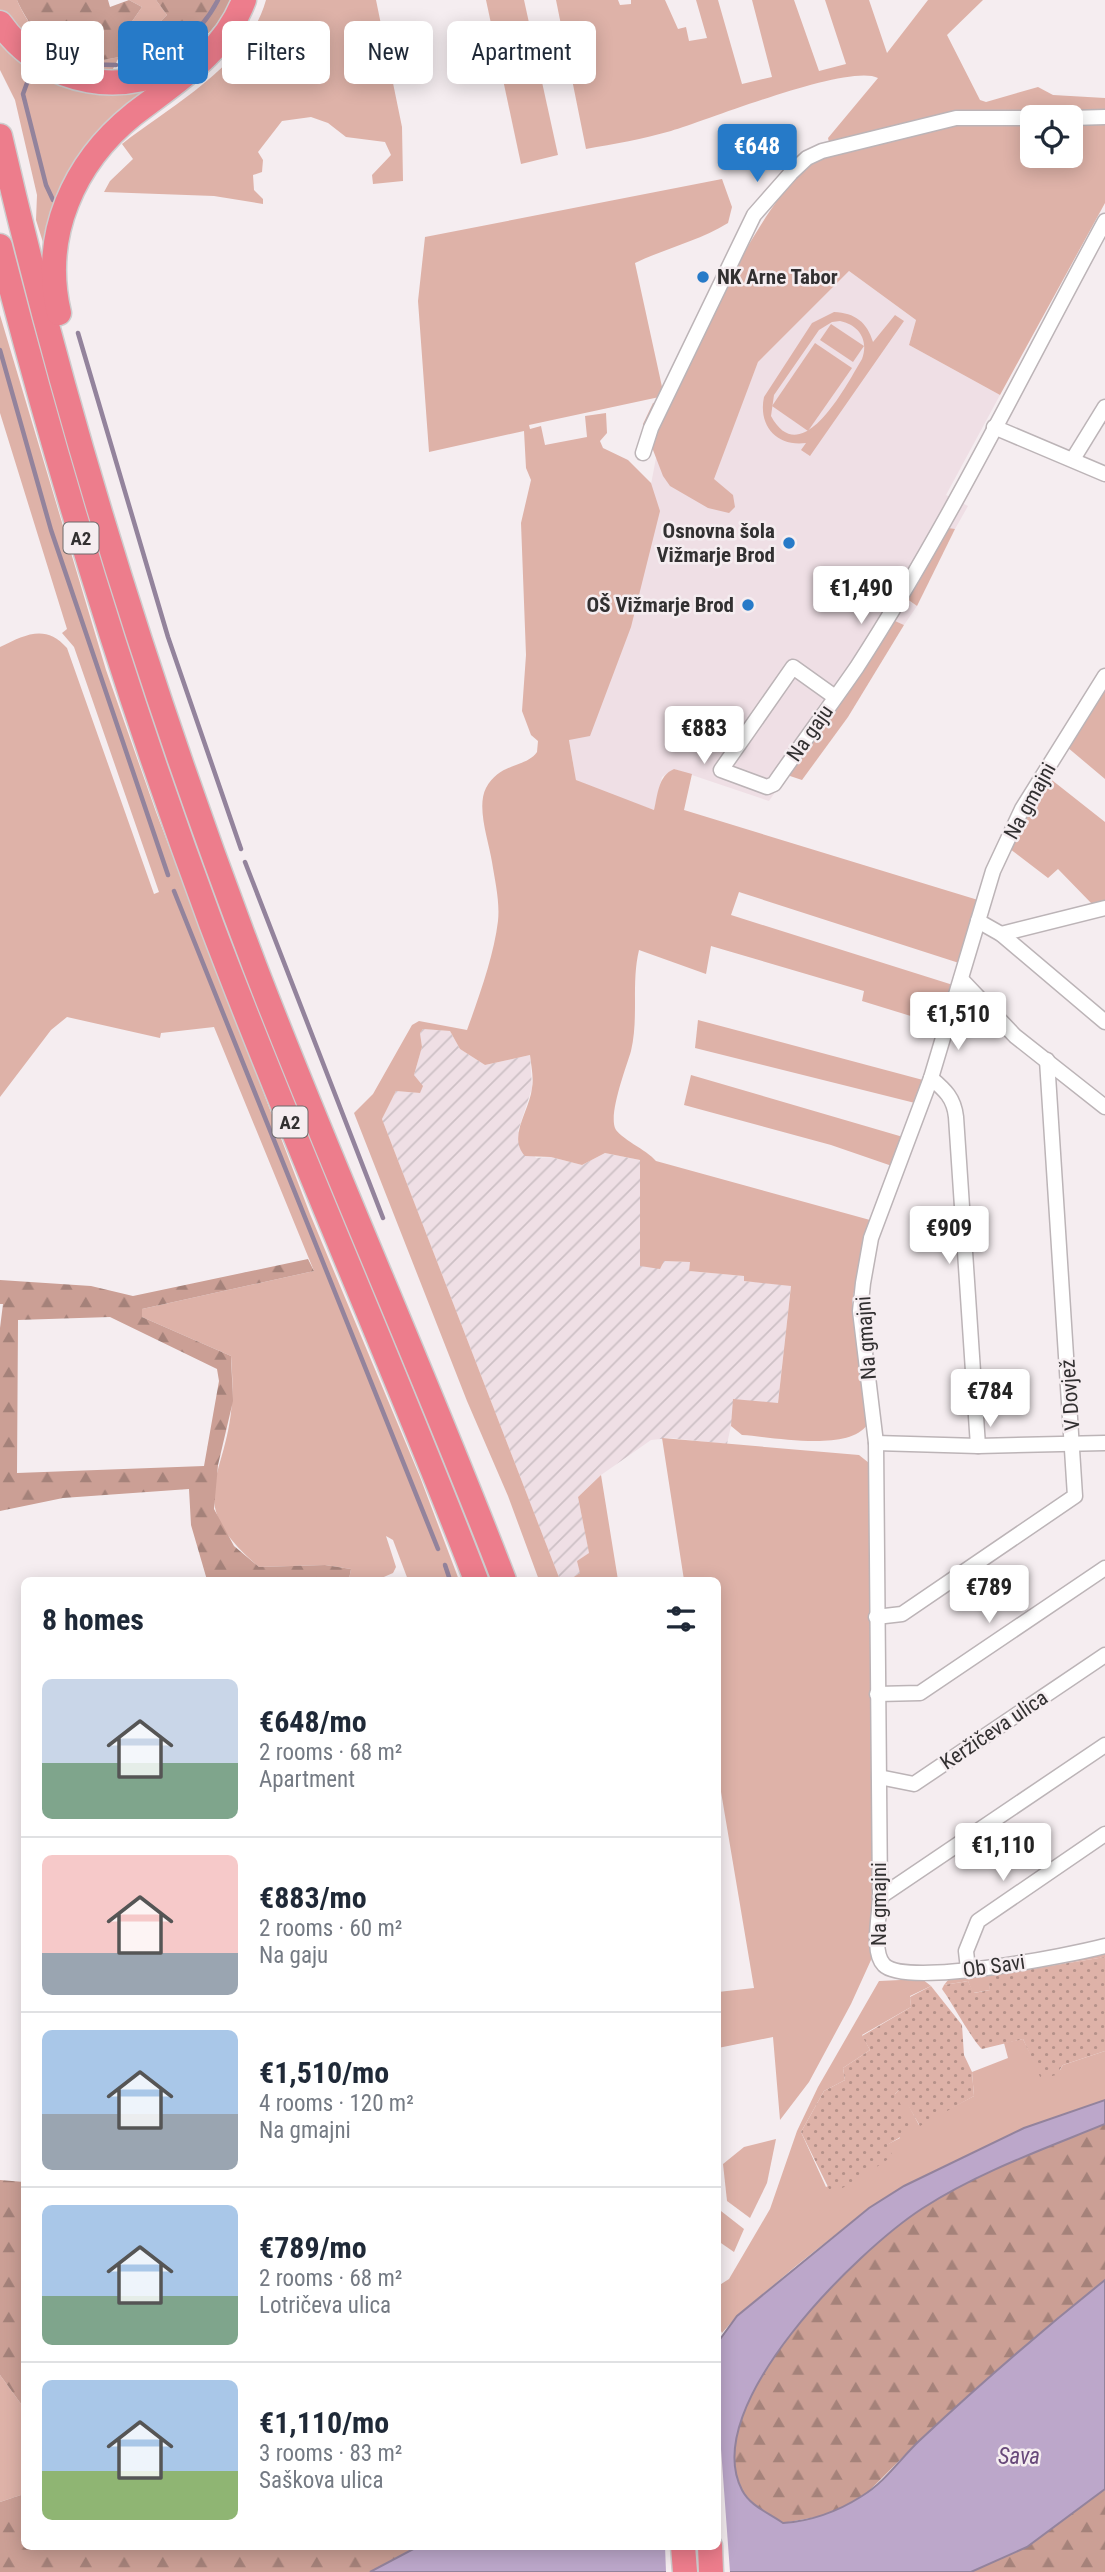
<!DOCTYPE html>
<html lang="en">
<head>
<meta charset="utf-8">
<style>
  :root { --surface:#fff; --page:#f2f2f3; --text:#1f2937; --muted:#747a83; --line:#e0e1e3; --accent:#267ac8 }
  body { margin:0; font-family:"Roboto Condensed",sans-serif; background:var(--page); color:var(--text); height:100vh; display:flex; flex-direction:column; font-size:26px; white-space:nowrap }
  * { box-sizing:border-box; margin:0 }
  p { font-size:23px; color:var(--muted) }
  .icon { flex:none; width:38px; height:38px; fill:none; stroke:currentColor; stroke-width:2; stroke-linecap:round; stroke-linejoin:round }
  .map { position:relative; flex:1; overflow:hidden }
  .panel { position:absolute; left:21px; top:1577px; width:700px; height:973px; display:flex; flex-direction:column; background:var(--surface); border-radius:10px; box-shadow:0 4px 18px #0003 }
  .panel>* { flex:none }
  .banner { position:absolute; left:21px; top:21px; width:700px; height:63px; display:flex; gap:14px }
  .controls { position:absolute; left:1020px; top:105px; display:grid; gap:14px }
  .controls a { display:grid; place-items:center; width:63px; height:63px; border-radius:10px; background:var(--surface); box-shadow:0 4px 18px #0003; font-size:35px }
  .price { position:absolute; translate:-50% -60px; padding:0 16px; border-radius:7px; background:#fff; color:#222; font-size:23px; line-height:46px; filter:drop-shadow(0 2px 4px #0008) }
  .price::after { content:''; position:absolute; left:50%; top:42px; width:21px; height:16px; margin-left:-10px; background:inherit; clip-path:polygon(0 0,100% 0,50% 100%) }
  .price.selected { background:var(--accent); color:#fff }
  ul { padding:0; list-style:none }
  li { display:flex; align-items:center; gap:21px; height:175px; padding:0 21px }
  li+li { border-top:2px solid var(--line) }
  li span { display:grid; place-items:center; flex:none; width:196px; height:140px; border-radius:10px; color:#555 }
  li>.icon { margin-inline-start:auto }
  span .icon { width:84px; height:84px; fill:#fffc; stroke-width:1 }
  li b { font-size:30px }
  h2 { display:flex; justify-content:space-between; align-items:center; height:84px; padding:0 21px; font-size:30px }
  .tag { padding:0 24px; border-radius:10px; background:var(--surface); box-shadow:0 4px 18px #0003; font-size:24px; line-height:63px }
  .tag.selected { background:var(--accent); color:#fff }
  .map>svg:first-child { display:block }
  .built { fill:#efdfe5 }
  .industrial { fill:url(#industrial-furrows) }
  .green { fill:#deb2a8; fill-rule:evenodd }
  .forest { fill:url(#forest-firs); fill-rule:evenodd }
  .garden { fill:url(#garden-dots) }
  .water { fill:#bca7ca; stroke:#93839c; stroke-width:2 }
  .pier { fill:#f5edf0 }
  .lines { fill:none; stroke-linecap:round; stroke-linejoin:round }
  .stream { stroke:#93839c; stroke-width:4.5 }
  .street-casing { stroke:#bcb4b7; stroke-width:17 }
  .highway-casing { stroke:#cecdce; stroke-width:27 }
  .street { stroke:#fff; stroke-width:14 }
  .highway { stroke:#ed7d8c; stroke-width:24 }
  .poi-dot { fill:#267ac8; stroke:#f5edf0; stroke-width:2.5 }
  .labels { text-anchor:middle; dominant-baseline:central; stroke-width:5; stroke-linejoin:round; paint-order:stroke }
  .shield { fill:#f5edf0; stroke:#6c696a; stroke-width:2 }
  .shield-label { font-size:19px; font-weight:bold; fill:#323031 }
  .poi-label { font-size:21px; font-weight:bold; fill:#323031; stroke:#f5edf0; text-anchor:end }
  .street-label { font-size:21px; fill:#323031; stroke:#f5edf0 }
  .water-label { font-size:23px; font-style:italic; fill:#68497a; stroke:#f5edf0 }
</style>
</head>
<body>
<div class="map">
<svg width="1105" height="2572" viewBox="0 0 1105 2572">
  <defs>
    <pattern id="industrial-furrows" width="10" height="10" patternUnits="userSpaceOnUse" patternTransform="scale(1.75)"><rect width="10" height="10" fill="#efdfe5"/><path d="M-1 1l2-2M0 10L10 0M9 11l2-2" fill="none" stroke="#cdc0c5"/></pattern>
    <pattern id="forest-firs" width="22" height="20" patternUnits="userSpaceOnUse" patternTransform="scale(1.75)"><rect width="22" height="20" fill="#cb9f95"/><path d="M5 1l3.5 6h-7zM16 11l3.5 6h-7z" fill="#a5827a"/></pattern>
    <pattern id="garden-dots" width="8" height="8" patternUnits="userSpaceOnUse" patternTransform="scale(1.75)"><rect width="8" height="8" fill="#deb2a8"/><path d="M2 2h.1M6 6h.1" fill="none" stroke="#b59189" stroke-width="1.8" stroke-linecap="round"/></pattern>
  </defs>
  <rect width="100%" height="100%" fill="#f5edf0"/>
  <path class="built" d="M 849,271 L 916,320 L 909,345 L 1000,395 L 946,495 L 968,506 L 955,529 L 948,529 L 907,600 L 917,606 L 904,625 L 894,621 L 769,801 L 674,769 L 662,777 L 654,810 L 591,788 L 576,780 L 569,739 L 633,579 L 656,458 L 710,486 L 758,362 Z"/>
  <path class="industrial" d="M 423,1029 L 450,1031 L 460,1049 L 485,1065 L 530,1055 L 532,1088 L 518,1131 L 536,1158 L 551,1157 L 582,1165 L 605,1153 L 640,1160 L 663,1261 L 690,1262 L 689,1271 L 744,1276 L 744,1281 L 791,1285 L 778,1403 L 731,1426 L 727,1444 L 670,1438 L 651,1440 L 601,1475 L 578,1497 L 589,1553 L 580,1573 L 569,1580 L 560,1580 L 382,1119 L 396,1091 L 420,1093 L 414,1075 L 422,1047 L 420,1033 Z"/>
  <g class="green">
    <path d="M 0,0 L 17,0 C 27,25 52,56 80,61 C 92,63 107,59 119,57 L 110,75 L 56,65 L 0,12 Z"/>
    <path d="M 129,0 L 156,0 L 167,15 L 139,43 L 124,33 L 142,7 Z"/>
    <path d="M 266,0 L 376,0 L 402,127 L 403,181 L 373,184 L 372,175 L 391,155 L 385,142 L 346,137 L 328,123 L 311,117 L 282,121 L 258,152 L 263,160 L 262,172 L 253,175 L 254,190 L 263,199 L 263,204 L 214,196 L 104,192 L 110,181 L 133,159 L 122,144 C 172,105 248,65 266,0 Z"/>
    <path d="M 486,0 L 524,0 L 558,155 L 521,164 Z"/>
    <path d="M 556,0 L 618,0 L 620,5 L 631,4 L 631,0 L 665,0 L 678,29 L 686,27 L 689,41 L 707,38 L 696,0 L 718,0 L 742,84 L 772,77 L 752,0 L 794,0 L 819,71 L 846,64 L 825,0 L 869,0 L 887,53 L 928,0 L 983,0 L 947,35 L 980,100 L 986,102 L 1038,87 L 1053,95 L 1105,98 L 1105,114 L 946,114 L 829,142 L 828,138 L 878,78 C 849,63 708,120 671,131 C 643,139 614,144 586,149 Z"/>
    <path d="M 0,34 L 15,53 L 149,86 L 130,110 L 46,252 L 36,220 L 37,195 L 15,100 L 0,70 Z"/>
    <path d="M 1105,120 L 1105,203 L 1000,395 L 909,345 L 916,320 L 849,271 L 758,362 L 714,479 L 733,495 L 735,507 L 729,513 L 708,508 L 670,486 L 663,476 L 643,424 L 653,403 L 670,399 C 702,337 766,186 824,154 L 953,123 L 1032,122 L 1032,156 L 1071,156 L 1071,121 Z"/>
    <path d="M 722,179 L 732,207 L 728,223 C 699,241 666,248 635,263 L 664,396 L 529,425 L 530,429 L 541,426 L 545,445 L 587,437 L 585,416 L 606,413 L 607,433 L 600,441 L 603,448 L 628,460 L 651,483 L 660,511 L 631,627 L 590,736 L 569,740 L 576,780 L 654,810 C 658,794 658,776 674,769 L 692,774 L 684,810 L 978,900 L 959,963 L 739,892 L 731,915 L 953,985 L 940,1025 L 862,1001 L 864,991 L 711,946 L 706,974 L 639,950 C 631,983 639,1017 631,1051 C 626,1068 609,1112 615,1128 C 619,1138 647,1150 656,1161 L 870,1220 L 852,1301 L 867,1425 C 848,1452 774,1437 742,1435 L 731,1426 L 733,1399 L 778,1403 L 791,1286 L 744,1281 L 744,1276 L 689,1271 L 690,1262 L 664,1261 L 660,1269 L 640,1266 L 640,1160 L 605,1153 L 582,1165 L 551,1157 L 525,1156 C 507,1137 530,1110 532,1088 C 534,1078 531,1065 530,1055 L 485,1065 L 460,1049 L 450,1031 L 423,1029 L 420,1033 L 422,1047 L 414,1075 L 423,1086 L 420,1093 L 396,1091 L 382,1119 L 560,1580 L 539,1580 L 508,1496 L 467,1401 L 354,1113 L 373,1094 L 412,1025 L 419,1021 L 467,1030 C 479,997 494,955 498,921 C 500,902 495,881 492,862 C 489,842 476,807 486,788 C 500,762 526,768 537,752 L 538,741 L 531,735 L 522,711 L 526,655 L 521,523 L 531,480 L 526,468 L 524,431 L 429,452 L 418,301 L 425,237 Z"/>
    <path d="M 834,312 C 855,313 867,322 873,342 L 895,315 L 904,321 L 810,456 L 801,450 L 806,443 C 776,447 758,425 764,397 L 812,323 ZM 840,321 C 859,325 869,340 862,359 C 847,384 802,473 771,416 L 774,395 L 819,330 L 832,322 Z"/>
    <path d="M 0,315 L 106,670 L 156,812 L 310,1214 L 420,1477 L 459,1580 L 408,1580 L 393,1540 L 386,1536 L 396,1567 L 393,1573 L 377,1580 L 343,1580 L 349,1579 L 351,1569 L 325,1565 L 259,1567 C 180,1500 228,1479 232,1400 C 233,1385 232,1370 231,1356 L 142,1317 L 142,1309 L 314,1271 L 214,1027 L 161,1033 L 160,1038 L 67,1017 L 51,1030 L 0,1097 L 0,647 C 26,634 46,624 67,648 L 154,894 L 159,892 L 74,647 L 62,633 L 67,629 L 0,413 Z"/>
    <path d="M 831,324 L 864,346 L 853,362 L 820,340 Z"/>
    <path d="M 815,343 L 852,368 L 808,431 L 772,406 Z"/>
    <path d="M 948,528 L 955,529 L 917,606 L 907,599 Z"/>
    <path d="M 895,621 L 904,625 L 848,717 L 802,780 L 787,775 Z"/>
    <path d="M 1105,687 L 1105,779 L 1067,747 Z"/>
    <path d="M 1048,777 L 1105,822 L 1105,902 L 1093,905 L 1058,869 L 1048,878 L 1010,849 Z"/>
    <path d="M 698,1020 L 923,1080 L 915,1103 L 695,1048 Z"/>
    <path d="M 691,1075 L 903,1137 L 892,1166 L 831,1145 L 684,1105 Z"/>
    <path d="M 662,1438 L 859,1455 L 869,1463 L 874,1934 L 871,1960 L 851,2004 L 809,2082 L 780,2120 L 773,2037 L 718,2048 L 718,1992 L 754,1988 L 718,1774 L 718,1580 L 684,1580 Z"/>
    <path d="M 601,1475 L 618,1580 L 569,1580 L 580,1573 L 577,1561 L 589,1553 L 578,1497 Z"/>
    <path d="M 1105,1951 L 1105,1957 L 989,1976 L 990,1990 L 973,1993 L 968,1981 L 944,1985 L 952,1975 Z"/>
    <path d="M 922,1979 L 931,1986 L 910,1996 L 911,2007 L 862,2035 L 870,2050 L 843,2068 L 845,2080 L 824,2091 L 801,2132 L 826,2187 L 892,2156 L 886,2145 L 900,2138 L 895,2094 L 900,2089 L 919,2125 L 974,2096 L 972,2072 L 1008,2058 L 1004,2043 L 1023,2039 L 1039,2072 L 1060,2070 L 1063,2065 L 1105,2051 L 1105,2100 L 1075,2110 L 904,2186 L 869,2208 L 796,2266 L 737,2316 L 722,2333 L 718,2325 L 718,2286 L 729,2279 L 770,2209 L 797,2131 L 818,2087 L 879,1981 Z"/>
    <path d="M 776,2139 L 767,2183 L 750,2218 L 727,2201 L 723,2164 L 744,2147 Z"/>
    <path d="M 718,2188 L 721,2211 L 744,2229 L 734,2252 L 718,2241 Z"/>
    <path d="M 0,2375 L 24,2408 L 24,2494 L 0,2502 Z"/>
  </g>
  <g class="forest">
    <path d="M 17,0 L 108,0 L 110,7 L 129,0 L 142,7 L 124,33 L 139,43 L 167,15 L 156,0 L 231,0 C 206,50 180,54 131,72 L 119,57 C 107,59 92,63 80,61 C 52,56 27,24 17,0 Z"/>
    <path d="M 308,1259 L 314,1271 L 142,1309 L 142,1317 L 231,1356 L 233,1401 L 218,1465 L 214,1509 L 234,1546 L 259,1567 L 325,1565 L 351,1569 L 349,1579 L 207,1580 L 191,1525 L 189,1489 L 63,1498 L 0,1511 L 0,1328 L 3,1304 L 0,1304 L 0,1280 L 91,1286 L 133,1296 ZM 110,1317 L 217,1369 L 219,1381 L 204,1466 L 17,1473 L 18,1320 Z"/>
    <path d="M 1105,2124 L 1105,2280 L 1052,2323 L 918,2442 L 865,2495 L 827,2515 L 783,2523 C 769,2514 750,2506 742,2491 C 697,2406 858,2250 923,2208 C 979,2172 1043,2149 1105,2124 Z"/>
    <path d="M 0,2180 L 24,2182 L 24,2408 L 0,2375 Z"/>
    <path d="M 1105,2489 L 1105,2572 L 971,2572 L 1027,2547 Z"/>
    <path d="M 24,2494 L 24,2546 L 419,2546 L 370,2572 L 0,2572 L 0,2502 Z"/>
  </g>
  <g class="garden">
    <path d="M 1105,1957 L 1105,2051 L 1063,2065 L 1056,2075 L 1041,2079 L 1023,2039 L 982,2049 C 974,2043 951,2001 942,1989 L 944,1985 L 968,1981 L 974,1993 L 990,1990 L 988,1976 Z"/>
    <path d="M 931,1986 L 962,2025 L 964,2055 L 972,2072 L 974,2096 L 920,2126 L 899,2090 L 895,2094 L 914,2129 L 887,2145 L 893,2156 L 851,2184 L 831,2193 L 801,2132 L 824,2091 L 845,2080 L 843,2068 L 870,2050 L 862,2036 L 911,2007 L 910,1997 Z"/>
  </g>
  <path class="water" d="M 1105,2100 L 1105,2124 C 1044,2149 979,2172 923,2208 C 858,2250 698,2406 742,2490 C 750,2506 769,2513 783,2523 C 813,2521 837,2512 862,2496 C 885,2482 900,2459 919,2441 C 979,2385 1041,2331 1105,2280 L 1105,2489 L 1027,2547 L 971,2572 L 370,2572 L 419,2546 L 718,2546 L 718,2342 L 737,2316 L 869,2208 L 904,2186 L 1024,2128 Z"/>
  <path class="pier" d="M 718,2408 L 730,2572 L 666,2572 L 665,2546 L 718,2546 Z"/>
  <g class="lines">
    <g class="stream">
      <path d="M 43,42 L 75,64 L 116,65"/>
      <path d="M 126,64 C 167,59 199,37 218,0"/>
      <path d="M 31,72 L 23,94 L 46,185 L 53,200"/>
      <path d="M 78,333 L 168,637 L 241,849"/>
      <path d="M 0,350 L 51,530 L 168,875"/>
      <path d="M 245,862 L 383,1218"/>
      <path d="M 174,891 L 438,1549"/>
      <path d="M 445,1565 L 450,1580"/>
    </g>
    <defs>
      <g id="street">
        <path d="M 1071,118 L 1105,117"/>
        <path d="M 994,427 L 1105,474"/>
        <path d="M 643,453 L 651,428 L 754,215 L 791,173 L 807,158 L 822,151 L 956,118 L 1032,118"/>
        <path d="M 1073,459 L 1105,407"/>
        <path d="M 1105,676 L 1022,809 L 993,871 L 931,1078 L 871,1238 L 863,1283 L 860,1311 L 876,1443 L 880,1897 C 880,1914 871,1952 884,1965 C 906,1988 1071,1955 1105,1946"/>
        <path d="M 835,697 L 793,667 L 721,770 L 767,787 L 774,784 C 801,745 830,706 857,667 C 949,525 1024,370 1105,221"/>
        <path d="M 978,921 L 1001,934 L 1105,1022"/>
        <path d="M 1001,934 L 1105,908"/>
        <path d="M 961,979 L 1015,1036 L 1105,1107"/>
        <path d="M 931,1078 C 945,1090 954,1098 956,1117 L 978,1446"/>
        <path d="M 876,1443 L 978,1446 L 1105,1443"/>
        <path d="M 876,1617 L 902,1614 L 1075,1496 L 1047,1060"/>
        <path d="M 877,1694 L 920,1693 L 1105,1568"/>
        <path d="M 879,1777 L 914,1784 L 1105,1655"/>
        <path d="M 880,1897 L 1105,1745"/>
        <path d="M 968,1969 L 966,1951 L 978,1921 L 1105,1834"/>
      </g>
      <g id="highway">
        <path d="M 0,23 C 45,87 128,101 192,57"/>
        <path d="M 0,136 C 65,418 152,696 255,967 C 334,1173 425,1374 504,1580"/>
        <path d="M 0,246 C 59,476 129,703 212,926 C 295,1146 392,1361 476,1580"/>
        <path d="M 59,313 C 41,236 73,163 134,114 C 177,81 224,53 244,0"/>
        <path d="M 683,2546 L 685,2572"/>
        <path d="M 710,2546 L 711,2572"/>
      </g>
    </defs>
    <use href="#street" class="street-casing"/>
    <use href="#highway" class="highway-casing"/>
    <use href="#street" class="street"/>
    <use href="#highway" class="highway"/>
  </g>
  <g class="poi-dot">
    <circle cx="703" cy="277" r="7"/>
    <circle cx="789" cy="543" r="7"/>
    <circle cx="748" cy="605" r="7"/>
  </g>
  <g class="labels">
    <g class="shield">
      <rect x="63.5" y="522.5" width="35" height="31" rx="5"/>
      <rect x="272.5" y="1106.5" width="35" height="31" rx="5"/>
    </g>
    <g class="shield-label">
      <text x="81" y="538">A2</text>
      <text x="290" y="1122">A2</text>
    </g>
    <g class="poi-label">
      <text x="717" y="277" text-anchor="start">NK Arne Tabor</text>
      <text x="775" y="531">Osnovna šola<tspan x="775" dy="24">Vižmarje Brod</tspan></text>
      <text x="734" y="605">OŠ Vižmarje Brod</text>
    </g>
    <g class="street-label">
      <text transform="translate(810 733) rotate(-55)">Na gaju</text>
      <text transform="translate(1030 801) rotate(-61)">Na gmajni</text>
      <text transform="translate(866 1338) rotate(-94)">Na gmajni</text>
      <text transform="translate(1070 1395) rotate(-94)">V Dovjež</text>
      <text transform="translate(994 1730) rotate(-34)">Keržičeva ulica</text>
      <text transform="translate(879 1904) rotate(-90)">Na gmajni</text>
      <text transform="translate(994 1966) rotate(-8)">Ob Savi</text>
    </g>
    <g class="water-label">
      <text x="1019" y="2456">Sava</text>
    </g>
  </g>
</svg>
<div class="controls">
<a><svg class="icon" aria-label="locate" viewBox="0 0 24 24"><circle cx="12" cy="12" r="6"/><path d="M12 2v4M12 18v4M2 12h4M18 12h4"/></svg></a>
</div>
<b class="price selected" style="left:757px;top:184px">€648</b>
<b class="price" style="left:861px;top:626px">€1,490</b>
<b class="price" style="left:704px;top:766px">€883</b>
<b class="price" style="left:958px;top:1052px">€1,510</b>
<b class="price" style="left:949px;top:1266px">€909</b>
<b class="price" style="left:990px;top:1429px">€784</b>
<b class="price" style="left:989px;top:1625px">€789</b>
<b class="price" style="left:1003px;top:1883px">€1,110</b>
<div class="banner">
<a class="tag">Buy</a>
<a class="tag selected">Rent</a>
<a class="tag">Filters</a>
<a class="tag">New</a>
<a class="tag">Apartment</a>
</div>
<section class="panel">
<h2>8 homes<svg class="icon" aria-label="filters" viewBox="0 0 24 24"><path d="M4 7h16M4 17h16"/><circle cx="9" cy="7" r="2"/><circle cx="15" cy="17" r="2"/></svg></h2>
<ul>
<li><span style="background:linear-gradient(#c9d6e8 60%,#7fa58c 0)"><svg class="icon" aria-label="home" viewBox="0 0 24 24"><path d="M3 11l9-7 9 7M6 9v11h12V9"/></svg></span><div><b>€648/mo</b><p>2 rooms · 68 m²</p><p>Apartment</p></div></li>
<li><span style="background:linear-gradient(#f6c9c9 70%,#9aa5b1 0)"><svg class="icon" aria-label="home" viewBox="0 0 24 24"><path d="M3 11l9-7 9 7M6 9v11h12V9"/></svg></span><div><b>€883/mo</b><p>2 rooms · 60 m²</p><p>Na gaju</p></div></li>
<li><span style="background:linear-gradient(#a9c7e8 60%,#9aa5b1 0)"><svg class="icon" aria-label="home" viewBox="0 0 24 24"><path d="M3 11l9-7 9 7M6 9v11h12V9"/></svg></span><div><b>€1,510/mo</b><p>4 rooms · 120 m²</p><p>Na gmajni</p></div></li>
<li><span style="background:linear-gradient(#a9c7e8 65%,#7fa58c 0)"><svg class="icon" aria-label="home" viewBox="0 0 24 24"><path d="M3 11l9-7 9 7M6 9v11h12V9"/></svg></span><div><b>€789/mo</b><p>2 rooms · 68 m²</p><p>Lotričeva ulica</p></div></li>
<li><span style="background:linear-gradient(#a9c7e8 65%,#8fb573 0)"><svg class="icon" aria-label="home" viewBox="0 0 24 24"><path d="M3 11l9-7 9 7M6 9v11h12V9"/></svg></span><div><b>€1,110/mo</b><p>3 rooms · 83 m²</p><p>Saškova ulica</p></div></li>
</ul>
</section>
</div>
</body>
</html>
